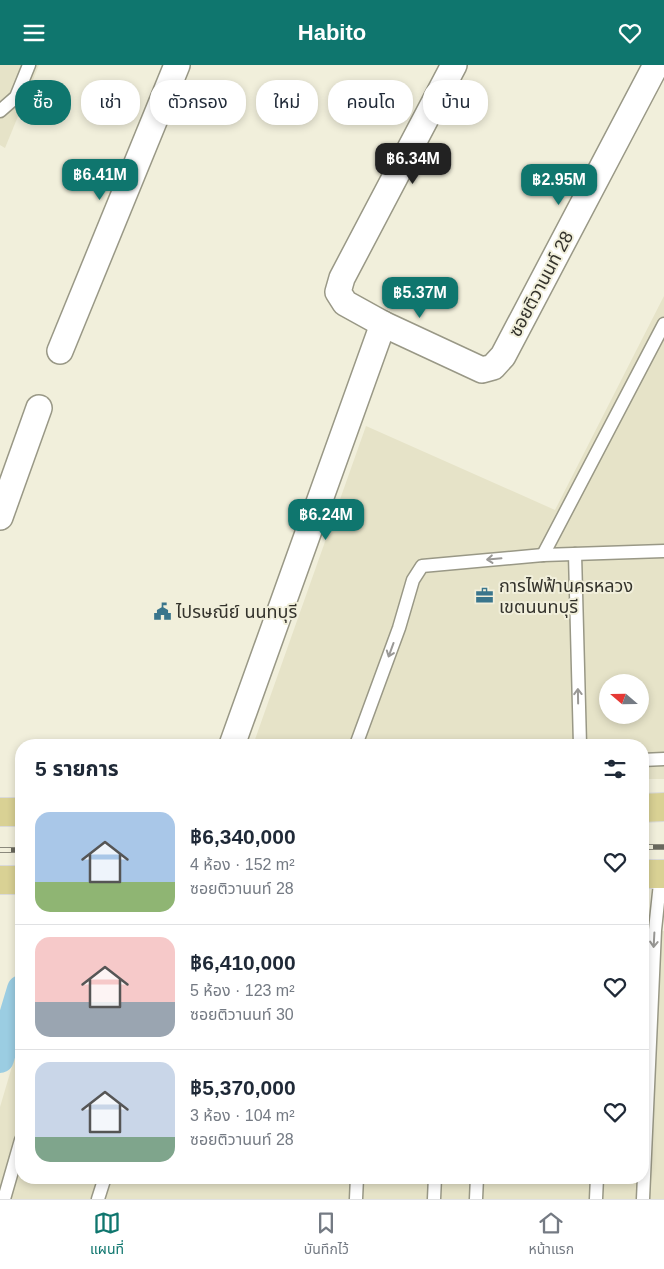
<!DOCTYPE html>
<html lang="th">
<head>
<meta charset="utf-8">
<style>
  :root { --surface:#fff; --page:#f6f6f7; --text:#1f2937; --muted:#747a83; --line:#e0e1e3; --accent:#0f766e }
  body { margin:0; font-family:Helvetica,"Noto Sans Thai",sans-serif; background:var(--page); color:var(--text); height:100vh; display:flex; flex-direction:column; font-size:19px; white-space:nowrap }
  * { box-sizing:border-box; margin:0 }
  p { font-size:16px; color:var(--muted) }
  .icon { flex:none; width:28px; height:28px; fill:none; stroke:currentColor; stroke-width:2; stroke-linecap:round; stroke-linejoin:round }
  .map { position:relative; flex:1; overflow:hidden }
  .sheet { position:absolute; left:15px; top:674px; width:634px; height:445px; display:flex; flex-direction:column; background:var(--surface); border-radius:20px; box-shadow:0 2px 8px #0003 }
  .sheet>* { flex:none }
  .guide { position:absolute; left:15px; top:15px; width:635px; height:45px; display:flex; gap:10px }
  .needle { width:32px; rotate:290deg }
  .fabs { position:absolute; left:599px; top:609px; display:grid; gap:10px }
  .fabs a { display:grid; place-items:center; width:50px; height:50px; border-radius:50%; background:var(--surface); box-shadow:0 2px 8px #0003; font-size:25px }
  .price { position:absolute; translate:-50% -42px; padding:0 11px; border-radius:10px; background:var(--accent); color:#fff; font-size:16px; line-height:32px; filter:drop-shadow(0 1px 2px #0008) }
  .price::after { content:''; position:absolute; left:50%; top:30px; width:15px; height:11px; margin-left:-8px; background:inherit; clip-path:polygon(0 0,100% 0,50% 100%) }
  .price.selected { background:#222; color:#fff }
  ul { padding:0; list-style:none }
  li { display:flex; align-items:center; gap:15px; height:125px; padding:0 20px }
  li+li { border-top:1px solid var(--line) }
  li span { display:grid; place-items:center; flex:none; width:140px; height:100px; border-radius:15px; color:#555 }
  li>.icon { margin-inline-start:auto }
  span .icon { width:60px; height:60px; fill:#fffc; stroke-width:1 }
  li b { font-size:21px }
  h2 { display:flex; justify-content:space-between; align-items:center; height:60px; padding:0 20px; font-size:21px }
  .chip { padding:0 18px; border-radius:20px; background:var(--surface); box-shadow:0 2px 8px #0003; font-size:18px; line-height:45px }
  .chip.selected { background:var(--accent); color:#fff }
  header { display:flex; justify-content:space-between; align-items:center; height:65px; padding:0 20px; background:var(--accent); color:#fff; font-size:22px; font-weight:700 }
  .tabs { display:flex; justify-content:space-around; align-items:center; height:70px; border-top:1px solid var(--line); background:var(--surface); font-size:14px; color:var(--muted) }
  .tabs a { display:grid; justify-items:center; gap:2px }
  .tabs .selected { color:var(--accent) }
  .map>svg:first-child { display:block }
  .built { fill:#e6e3c8; fill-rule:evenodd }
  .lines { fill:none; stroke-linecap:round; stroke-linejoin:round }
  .canal { stroke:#9bcde2; stroke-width:28 }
  .service-casing { stroke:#999886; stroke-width:15 }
  .minor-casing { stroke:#999886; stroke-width:28 }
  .primary-casing { stroke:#dadad9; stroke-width:30 }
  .service { stroke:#fff; stroke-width:12 }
  .minor { stroke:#fff; stroke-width:25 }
  .primary { stroke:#d9d194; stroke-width:28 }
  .rail-casing { stroke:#69685d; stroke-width:5.5 }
  .rail { stroke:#f1efdb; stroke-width:4; stroke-dasharray:11; stroke-linecap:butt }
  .oneway { stroke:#9a9996 }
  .labels { text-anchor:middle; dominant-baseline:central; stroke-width:4; stroke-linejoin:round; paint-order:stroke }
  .street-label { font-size:18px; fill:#34332c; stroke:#f1efdb }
  .poi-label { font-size:18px; fill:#34332c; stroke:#f1efdb; text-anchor:start }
</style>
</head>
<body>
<header><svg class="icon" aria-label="menu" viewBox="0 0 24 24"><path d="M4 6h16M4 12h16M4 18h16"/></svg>Habito<svg class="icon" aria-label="heart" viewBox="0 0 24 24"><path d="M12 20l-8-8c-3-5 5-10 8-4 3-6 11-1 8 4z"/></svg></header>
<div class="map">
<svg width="664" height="1134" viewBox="0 0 664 1134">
  <rect width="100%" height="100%" fill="#f1efdb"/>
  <g class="built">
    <path d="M 0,0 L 39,0 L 5,83 L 0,80 Z"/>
    <path d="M 664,231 L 664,714 L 643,714 L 642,680 L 253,680 L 366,361 L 555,445 ZM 608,618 L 640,618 L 640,650 L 608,650 Z"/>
    <path d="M 643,865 L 664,866 L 664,1134 L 0,1134 L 0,1042 L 21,971 L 21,1112 L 642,1112 Z"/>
  </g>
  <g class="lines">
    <path class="canal" d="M 0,994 L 21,924"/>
    <defs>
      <g id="service">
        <path d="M 0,46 L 16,32 L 29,0"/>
        <path d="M 575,489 L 580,680"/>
        <path d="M 543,490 L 664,259"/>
        <path d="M 356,680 L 399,563 L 413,515 L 422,501 L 543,490 L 664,486"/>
        <path d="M 642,695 L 664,694"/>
        <path d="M 4,1134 L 21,1075"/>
        <path d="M 98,1134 L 105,1112"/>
        <path d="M 356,1134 L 357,1112"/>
        <path d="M 434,1134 L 435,1112"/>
        <path d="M 476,1134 L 477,1112"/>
        <path d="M 596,1134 L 597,1112"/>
        <path d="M 643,1134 L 655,865 L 661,809"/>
      </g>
      <g id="minor">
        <path d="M 454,0 L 342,213 L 338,227 L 345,238 L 383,259 L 482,305 L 493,302 L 503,291 L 656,0"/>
        <path d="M 60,286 L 177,0"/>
        <path d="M 0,452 L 39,343"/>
        <path d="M 232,680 L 383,259"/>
      </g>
      <g id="primary">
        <path d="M 642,743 L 664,742"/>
        <path d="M 0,747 L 21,747"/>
        <path d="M 642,809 L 664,809"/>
        <path d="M 0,815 L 21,815"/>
      </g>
    </defs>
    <use href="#service" class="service-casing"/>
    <use href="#minor" class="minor-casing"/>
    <use href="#primary" class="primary-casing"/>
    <use href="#service" class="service"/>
    <use href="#minor" class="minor"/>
    <use href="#primary" class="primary"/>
    <defs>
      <g id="rail">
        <path d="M 642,782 L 664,782"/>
        <path d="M 0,785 L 21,785"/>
      </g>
    </defs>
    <use href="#rail" class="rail-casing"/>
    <use href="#rail" class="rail"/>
  </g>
  <defs><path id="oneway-shaft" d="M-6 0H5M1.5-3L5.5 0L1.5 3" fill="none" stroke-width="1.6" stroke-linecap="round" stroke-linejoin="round" transform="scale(1.25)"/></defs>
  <g class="oneway">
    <use href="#oneway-shaft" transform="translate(494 494) rotate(175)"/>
    <use href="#oneway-shaft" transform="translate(391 585) rotate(110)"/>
    <use href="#oneway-shaft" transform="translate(578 631) rotate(-91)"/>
    <use href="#oneway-shaft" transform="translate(654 875) rotate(93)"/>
  </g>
  <defs>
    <symbol id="office-bare" viewBox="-9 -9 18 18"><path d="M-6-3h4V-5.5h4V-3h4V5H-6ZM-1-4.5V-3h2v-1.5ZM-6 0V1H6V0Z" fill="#39758c" stroke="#f1efdb" stroke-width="2.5" paint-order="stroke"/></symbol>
    <symbol id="civic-bare" viewBox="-9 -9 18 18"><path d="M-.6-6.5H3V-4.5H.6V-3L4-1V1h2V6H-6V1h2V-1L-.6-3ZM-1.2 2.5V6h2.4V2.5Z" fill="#39758c" stroke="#f1efdb" stroke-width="2.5" paint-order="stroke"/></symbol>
  </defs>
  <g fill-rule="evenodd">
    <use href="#office-bare" x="472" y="518" width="25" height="25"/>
    <use href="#civic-bare" x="150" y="534" width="25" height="25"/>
  </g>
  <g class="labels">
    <g class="street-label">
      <text transform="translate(541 219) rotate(-62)">ซอยติวานนท์ 28</text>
    </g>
    <g class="poi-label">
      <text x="499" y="521">การไฟฟ้านครหลวง<tspan x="499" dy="21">เขตนนทบุรี</tspan></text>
      <text x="176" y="547">ไปรษณีย์ นนทบุรี</text>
    </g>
  </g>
</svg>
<div class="fabs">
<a><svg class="needle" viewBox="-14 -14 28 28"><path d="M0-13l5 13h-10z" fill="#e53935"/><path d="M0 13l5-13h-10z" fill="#747a83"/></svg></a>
</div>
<b class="price selected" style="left:413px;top:120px">฿6.34M</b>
<b class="price" style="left:100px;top:136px">฿6.41M</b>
<b class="price" style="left:559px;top:141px">฿2.95M</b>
<b class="price" style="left:420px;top:254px">฿5.37M</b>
<b class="price" style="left:326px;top:476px">฿6.24M</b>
<div class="guide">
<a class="chip selected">ซื้อ</a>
<a class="chip">เช่า</a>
<a class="chip">ตัวกรอง</a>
<a class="chip">ใหม่</a>
<a class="chip">คอนโด</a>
<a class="chip">บ้าน</a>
</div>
<section class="sheet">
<h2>5 รายการ<svg class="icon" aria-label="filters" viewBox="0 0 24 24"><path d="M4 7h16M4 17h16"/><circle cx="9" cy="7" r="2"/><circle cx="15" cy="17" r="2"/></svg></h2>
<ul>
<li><span style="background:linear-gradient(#a9c7e8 70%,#8fb573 0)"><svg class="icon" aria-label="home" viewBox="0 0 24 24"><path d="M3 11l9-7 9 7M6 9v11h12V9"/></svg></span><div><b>฿6,340,000</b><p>4 ห้อง · 152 m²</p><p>ซอยติวานนท์ 28</p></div><svg class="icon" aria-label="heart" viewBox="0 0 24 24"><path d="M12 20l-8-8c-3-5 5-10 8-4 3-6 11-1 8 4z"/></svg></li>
<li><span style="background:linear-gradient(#f6c9c9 65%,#9aa5b1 0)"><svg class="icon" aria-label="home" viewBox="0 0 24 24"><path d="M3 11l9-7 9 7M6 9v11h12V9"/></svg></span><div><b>฿6,410,000</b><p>5 ห้อง · 123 m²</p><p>ซอยติวานนท์ 30</p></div><svg class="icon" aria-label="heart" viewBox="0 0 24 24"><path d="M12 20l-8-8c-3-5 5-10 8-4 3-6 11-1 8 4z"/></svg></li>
<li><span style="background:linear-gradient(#c9d6e8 75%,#7fa58c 0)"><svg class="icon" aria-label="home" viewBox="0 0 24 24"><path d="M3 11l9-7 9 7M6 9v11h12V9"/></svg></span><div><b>฿5,370,000</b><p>3 ห้อง · 104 m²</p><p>ซอยติวานนท์ 28</p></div><svg class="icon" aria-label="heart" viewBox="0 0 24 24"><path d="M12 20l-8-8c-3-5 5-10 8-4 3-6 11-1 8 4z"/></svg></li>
</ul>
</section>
</div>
<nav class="tabs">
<a class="selected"><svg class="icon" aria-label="map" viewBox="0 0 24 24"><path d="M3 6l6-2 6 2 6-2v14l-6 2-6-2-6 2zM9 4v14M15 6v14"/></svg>แผนที่</a>
<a><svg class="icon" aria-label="saved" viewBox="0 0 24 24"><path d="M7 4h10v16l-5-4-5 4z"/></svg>บันทึกไว้</a>
<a><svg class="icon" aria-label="home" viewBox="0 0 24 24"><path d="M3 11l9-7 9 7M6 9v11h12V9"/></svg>หน้าแรก</a>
</nav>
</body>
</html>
